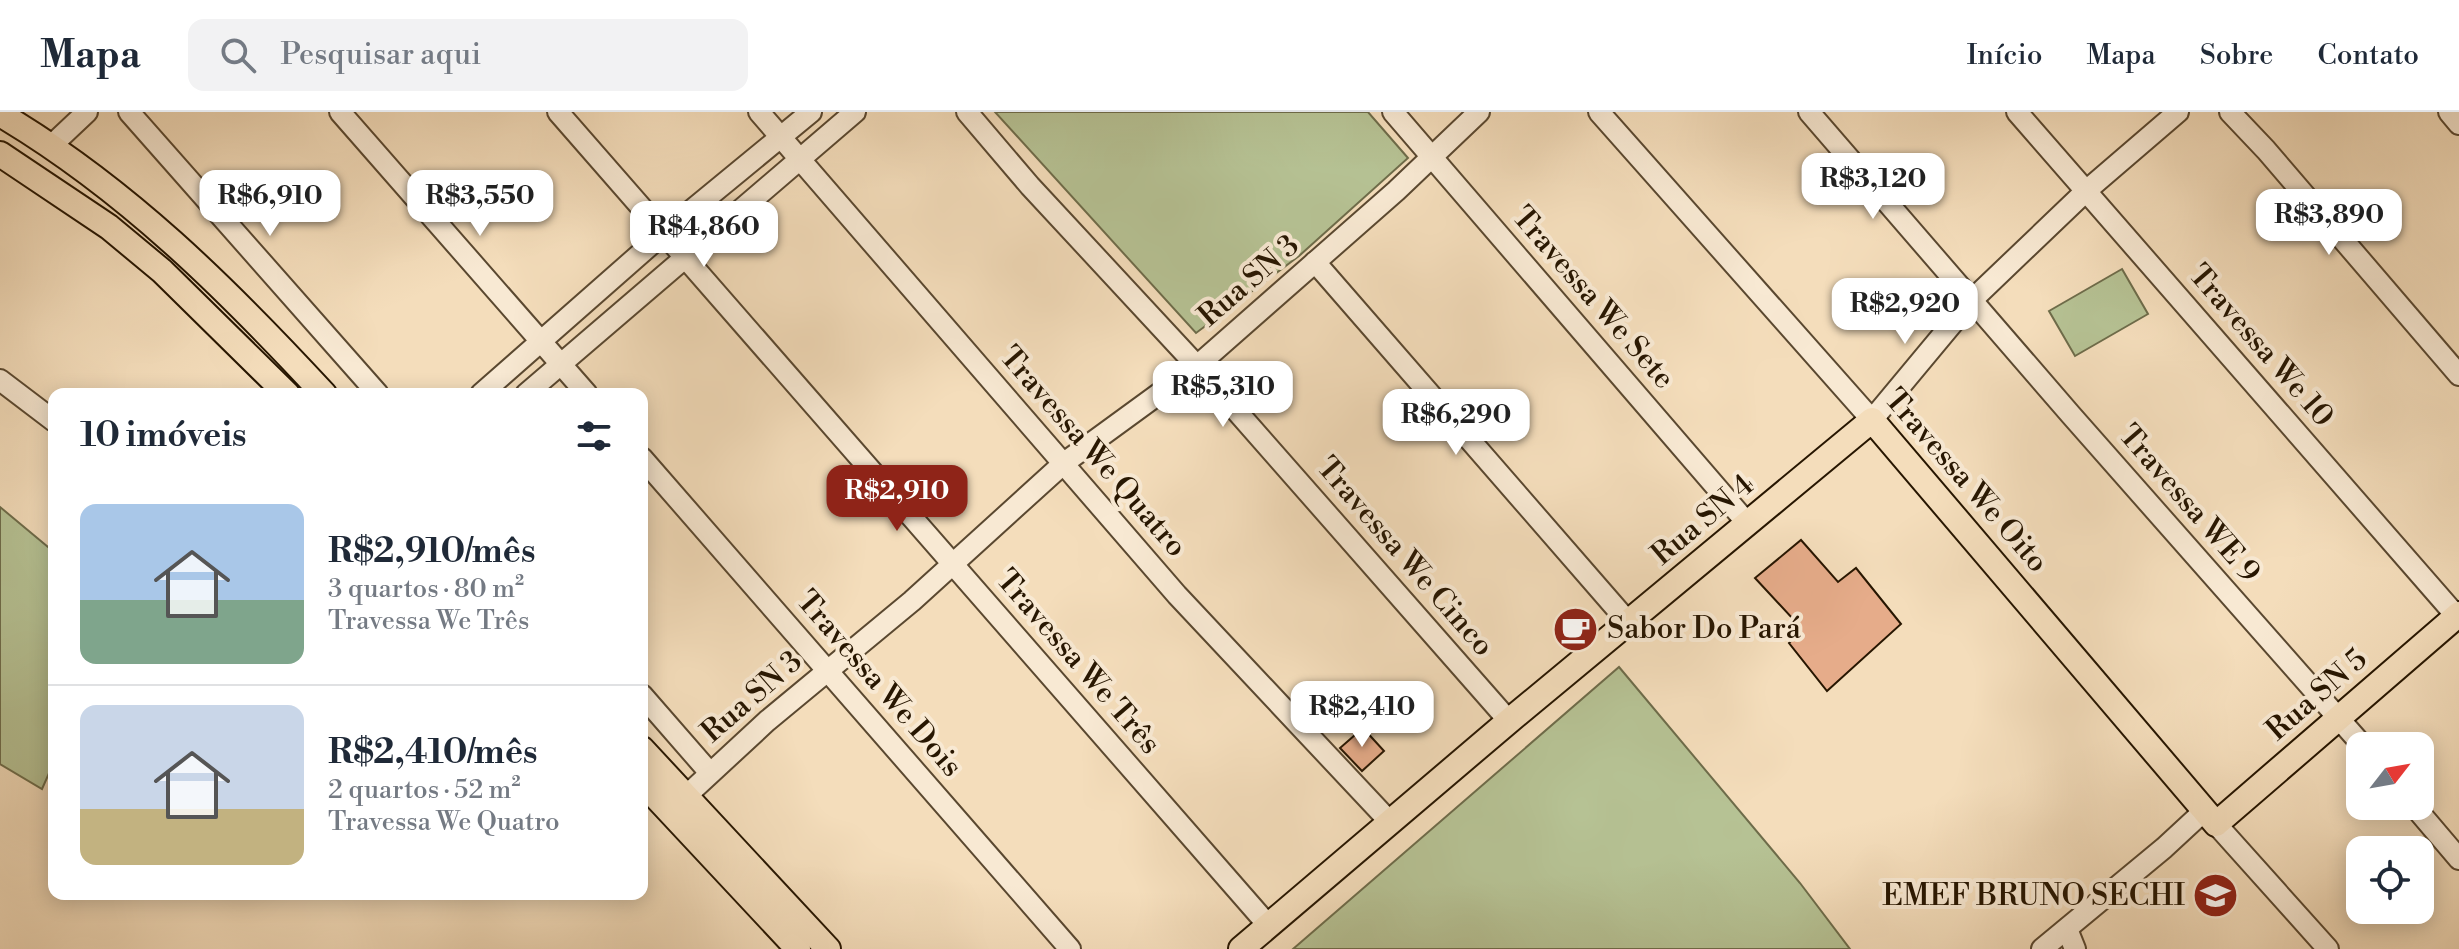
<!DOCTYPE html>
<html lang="pt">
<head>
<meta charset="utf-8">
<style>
  :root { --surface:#fff; --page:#f2f2f3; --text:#1f2937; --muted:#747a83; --line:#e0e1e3; --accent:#8f2418 }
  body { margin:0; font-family:"Libre Bodoni",serif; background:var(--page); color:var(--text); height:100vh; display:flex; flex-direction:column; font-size:30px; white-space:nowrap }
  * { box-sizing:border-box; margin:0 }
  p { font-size:26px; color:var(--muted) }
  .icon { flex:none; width:44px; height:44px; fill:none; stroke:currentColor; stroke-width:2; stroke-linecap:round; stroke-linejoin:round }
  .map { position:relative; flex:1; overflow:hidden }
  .side { position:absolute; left:48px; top:276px; width:600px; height:512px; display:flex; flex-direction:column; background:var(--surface); border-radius:16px; box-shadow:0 4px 20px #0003 }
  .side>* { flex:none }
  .needle { width:52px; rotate:59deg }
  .buttons { position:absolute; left:2346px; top:620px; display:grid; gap:16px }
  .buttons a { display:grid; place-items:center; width:88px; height:88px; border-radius:16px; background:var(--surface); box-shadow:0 4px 20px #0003; font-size:40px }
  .price { position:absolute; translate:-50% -68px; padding:0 18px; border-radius:16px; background:#fff; color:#222; font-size:26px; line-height:52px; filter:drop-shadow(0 2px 4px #0008) }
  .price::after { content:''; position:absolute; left:50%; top:48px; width:24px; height:18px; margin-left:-12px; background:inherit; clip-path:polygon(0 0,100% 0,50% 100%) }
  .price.selected { background:var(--accent); color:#fff }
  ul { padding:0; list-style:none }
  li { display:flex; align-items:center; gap:24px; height:200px; padding:0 32px }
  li+li { border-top:2px solid var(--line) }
  li span { display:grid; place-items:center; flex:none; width:224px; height:160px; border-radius:16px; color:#555 }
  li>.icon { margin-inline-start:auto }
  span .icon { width:96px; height:96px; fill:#fffc; stroke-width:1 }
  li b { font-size:34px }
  h2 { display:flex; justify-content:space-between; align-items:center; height:96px; padding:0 32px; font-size:34px }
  header { display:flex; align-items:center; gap:48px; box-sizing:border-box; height:112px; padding:0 40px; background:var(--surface); border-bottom:2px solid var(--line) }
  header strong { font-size:38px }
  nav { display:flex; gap:44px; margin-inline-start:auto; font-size:28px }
  .search { width:560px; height:72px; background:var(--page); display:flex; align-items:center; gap:20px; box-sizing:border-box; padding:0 28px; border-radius:16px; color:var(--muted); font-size:30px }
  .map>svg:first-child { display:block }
  .green { fill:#b6c294; stroke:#6e6c4a; stroke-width:2 }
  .building { fill:#e6ac8a; stroke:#271601; stroke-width:2 }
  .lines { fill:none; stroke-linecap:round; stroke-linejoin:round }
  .minor-casing { stroke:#5a4830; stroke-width:24 }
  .major-casing { stroke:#271601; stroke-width:28 }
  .minor { stroke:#f8e9d3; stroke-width:20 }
  .major { stroke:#f4ddbb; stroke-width:24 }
  .labels { text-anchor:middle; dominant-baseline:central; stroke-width:8; stroke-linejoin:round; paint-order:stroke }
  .street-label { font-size:30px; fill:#271601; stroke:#f8e9d3 }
  .poi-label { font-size:30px; fill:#271601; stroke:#f8e9d3; text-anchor:start }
</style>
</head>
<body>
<header>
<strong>Mapa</strong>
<div class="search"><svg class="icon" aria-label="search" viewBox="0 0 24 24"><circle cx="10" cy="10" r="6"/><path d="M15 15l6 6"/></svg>Pesquisar aqui</div>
<nav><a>Início</a><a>Mapa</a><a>Sobre</a><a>Contato</a></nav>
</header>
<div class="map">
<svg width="2459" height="837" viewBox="0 0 2459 837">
  <rect width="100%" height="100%" fill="#f4ddbb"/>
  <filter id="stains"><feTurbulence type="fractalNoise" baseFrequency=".0025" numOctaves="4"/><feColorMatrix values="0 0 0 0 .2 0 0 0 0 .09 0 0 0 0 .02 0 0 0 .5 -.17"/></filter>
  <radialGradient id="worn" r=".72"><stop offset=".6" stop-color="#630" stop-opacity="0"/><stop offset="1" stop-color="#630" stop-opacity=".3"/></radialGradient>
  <g class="green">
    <path d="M 995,0 L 1368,0 L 1408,46 L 1299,144 L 1196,221 Z"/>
    <path d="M 2122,157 L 2148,202 L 2075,244 L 2049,199 Z"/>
    <path d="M 0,395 L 54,440 L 54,650 L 42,677 L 0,652 Z"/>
    <path d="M 1619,555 L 1800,771 L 1850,837 L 1293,837 Z"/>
  </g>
  <g class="building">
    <path d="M 1801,428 L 1838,470 L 1856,456 L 1901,512 L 1827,579 L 1789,531 L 1795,525 L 1787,516 L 1794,508 L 1755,466 Z"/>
    <path d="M 1363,616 L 1384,639 L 1362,659 L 1340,636 Z"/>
  </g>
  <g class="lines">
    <defs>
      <g id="minor">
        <path d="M 129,0 L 378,282"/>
        <path d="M 340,0 L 587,282"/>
        <path d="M 558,0 L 1268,813"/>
        <path d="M 759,0 L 1177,483 L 1390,710"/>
        <path d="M 967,0 L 1030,74 L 1197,254 L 1509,609"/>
        <path d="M 1393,0 L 1748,412"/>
        <path d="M 1599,0 L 1872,308 L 1971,189 L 2086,79 L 2178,0"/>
        <path d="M 1809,0 L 2071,303 L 2363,634"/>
        <path d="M 2017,0 L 2459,507"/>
        <path d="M 2230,0 L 2266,38 L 2459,263"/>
        <path d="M 2449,0 L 2459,12"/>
        <path d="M 52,33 L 87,0"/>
        <path d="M 1315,150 L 1629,511"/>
        <path d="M 0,268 L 54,309"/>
        <path d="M 481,282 L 664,121 L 811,0"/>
        <path d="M 526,282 L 855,0"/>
        <path d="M 642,346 L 1070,837"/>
        <path d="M 642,583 L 710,661"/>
        <path d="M 685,685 L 767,609 L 912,489 L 1064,351 L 1197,254 L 1396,79 L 1479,0"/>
        <path d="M 2414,694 L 2459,747"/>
        <path d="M 2216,712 L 2328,837"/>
        <path d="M 2067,817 L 2075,837"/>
        <path d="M 2042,837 L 2164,736 L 2204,699"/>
      </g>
      <g id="major">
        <path d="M 0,2 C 125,76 226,176 324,282"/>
        <path d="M 0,42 L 109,115 L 162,159 L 287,282"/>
        <path d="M 642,637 L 828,837"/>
        <path d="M 642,670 L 798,837"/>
        <path d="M 1241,837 L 1509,609 L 1872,308 L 2216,712 L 2459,502"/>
      </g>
    </defs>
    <use href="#minor" class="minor-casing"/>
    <use href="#major" class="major-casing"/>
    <use href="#minor" class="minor"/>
    <use href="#major" class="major"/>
  </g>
  <defs>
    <symbol id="cafe-disc" viewBox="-11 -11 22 22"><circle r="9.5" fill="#8f2418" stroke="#f8e9d3"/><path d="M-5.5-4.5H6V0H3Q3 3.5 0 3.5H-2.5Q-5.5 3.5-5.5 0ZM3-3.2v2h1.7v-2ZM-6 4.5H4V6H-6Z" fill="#fff"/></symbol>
    <symbol id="school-disc" viewBox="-11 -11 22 22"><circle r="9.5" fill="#8f2418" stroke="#f8e9d3"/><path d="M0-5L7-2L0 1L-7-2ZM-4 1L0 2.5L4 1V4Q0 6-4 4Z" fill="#fff"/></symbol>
  </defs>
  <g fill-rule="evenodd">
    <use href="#cafe-disc" x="1550" y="492" width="51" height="51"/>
    <use href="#school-disc" x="2190" y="758" width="51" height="51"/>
  </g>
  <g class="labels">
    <g class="street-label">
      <text transform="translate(1249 169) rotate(-41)">Rua SN 3</text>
      <text transform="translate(1593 186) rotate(49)">Travessa We Sete</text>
      <text transform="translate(2261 234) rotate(49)">Travessa We 10</text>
      <text transform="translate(1093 340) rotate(49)">Travessa We Quatro</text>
      <text transform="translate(1966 369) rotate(49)">Travessa We Oito</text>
      <text transform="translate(2189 392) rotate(49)">Travessa WE 9</text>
      <text transform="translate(1703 408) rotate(-40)">Rua SN 4</text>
      <text transform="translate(1405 445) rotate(49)">Travessa We Cinco</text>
      <text transform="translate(1078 550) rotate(49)">Travessa We Três</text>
      <text transform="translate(879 572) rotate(49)">Travessa We Dois</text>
      <text transform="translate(2317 583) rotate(-41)">Rua SN 5</text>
      <text transform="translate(752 585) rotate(-41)">Rua SN 3</text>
    </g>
    <g class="poi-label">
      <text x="1607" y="517">Sabor Do Pará</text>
      <text x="2185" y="784" text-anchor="end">EMEF BRUNO SECHI</text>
    </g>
  </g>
  <rect width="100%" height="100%" filter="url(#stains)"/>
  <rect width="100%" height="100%" fill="url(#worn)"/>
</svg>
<div class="buttons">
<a><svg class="needle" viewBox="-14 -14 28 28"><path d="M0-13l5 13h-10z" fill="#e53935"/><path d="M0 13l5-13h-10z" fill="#747a83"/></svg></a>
<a><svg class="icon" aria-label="locate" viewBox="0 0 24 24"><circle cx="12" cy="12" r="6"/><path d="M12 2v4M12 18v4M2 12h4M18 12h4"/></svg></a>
</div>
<b class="price" style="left:1873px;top:109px">R$3,120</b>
<b class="price" style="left:270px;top:126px">R$6,910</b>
<b class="price" style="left:480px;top:126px">R$3,550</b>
<b class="price" style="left:2329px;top:145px">R$3,890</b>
<b class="price" style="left:704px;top:157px">R$4,860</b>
<b class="price" style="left:1905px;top:234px">R$2,920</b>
<b class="price" style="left:1223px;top:317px">R$5,310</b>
<b class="price" style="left:1456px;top:345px">R$6,290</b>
<b class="price selected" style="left:897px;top:421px">R$2,910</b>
<b class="price" style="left:1362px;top:637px">R$2,410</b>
<section class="side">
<h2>10 imóveis<svg class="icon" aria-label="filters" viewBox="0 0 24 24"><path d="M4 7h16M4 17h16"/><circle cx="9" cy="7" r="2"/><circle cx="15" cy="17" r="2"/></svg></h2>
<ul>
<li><span style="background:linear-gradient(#a9c7e8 60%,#7fa58c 0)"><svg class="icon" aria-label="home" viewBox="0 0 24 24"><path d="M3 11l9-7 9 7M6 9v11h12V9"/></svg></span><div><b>R$2,910/mês</b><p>3 quartos · 80 m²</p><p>Travessa We Três</p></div></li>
<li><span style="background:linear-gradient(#c9d6e8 65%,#c2b280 0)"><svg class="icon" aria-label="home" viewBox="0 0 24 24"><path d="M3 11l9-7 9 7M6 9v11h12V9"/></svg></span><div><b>R$2,410/mês</b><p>2 quartos · 52 m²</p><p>Travessa We Quatro</p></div></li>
</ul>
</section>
</div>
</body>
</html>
